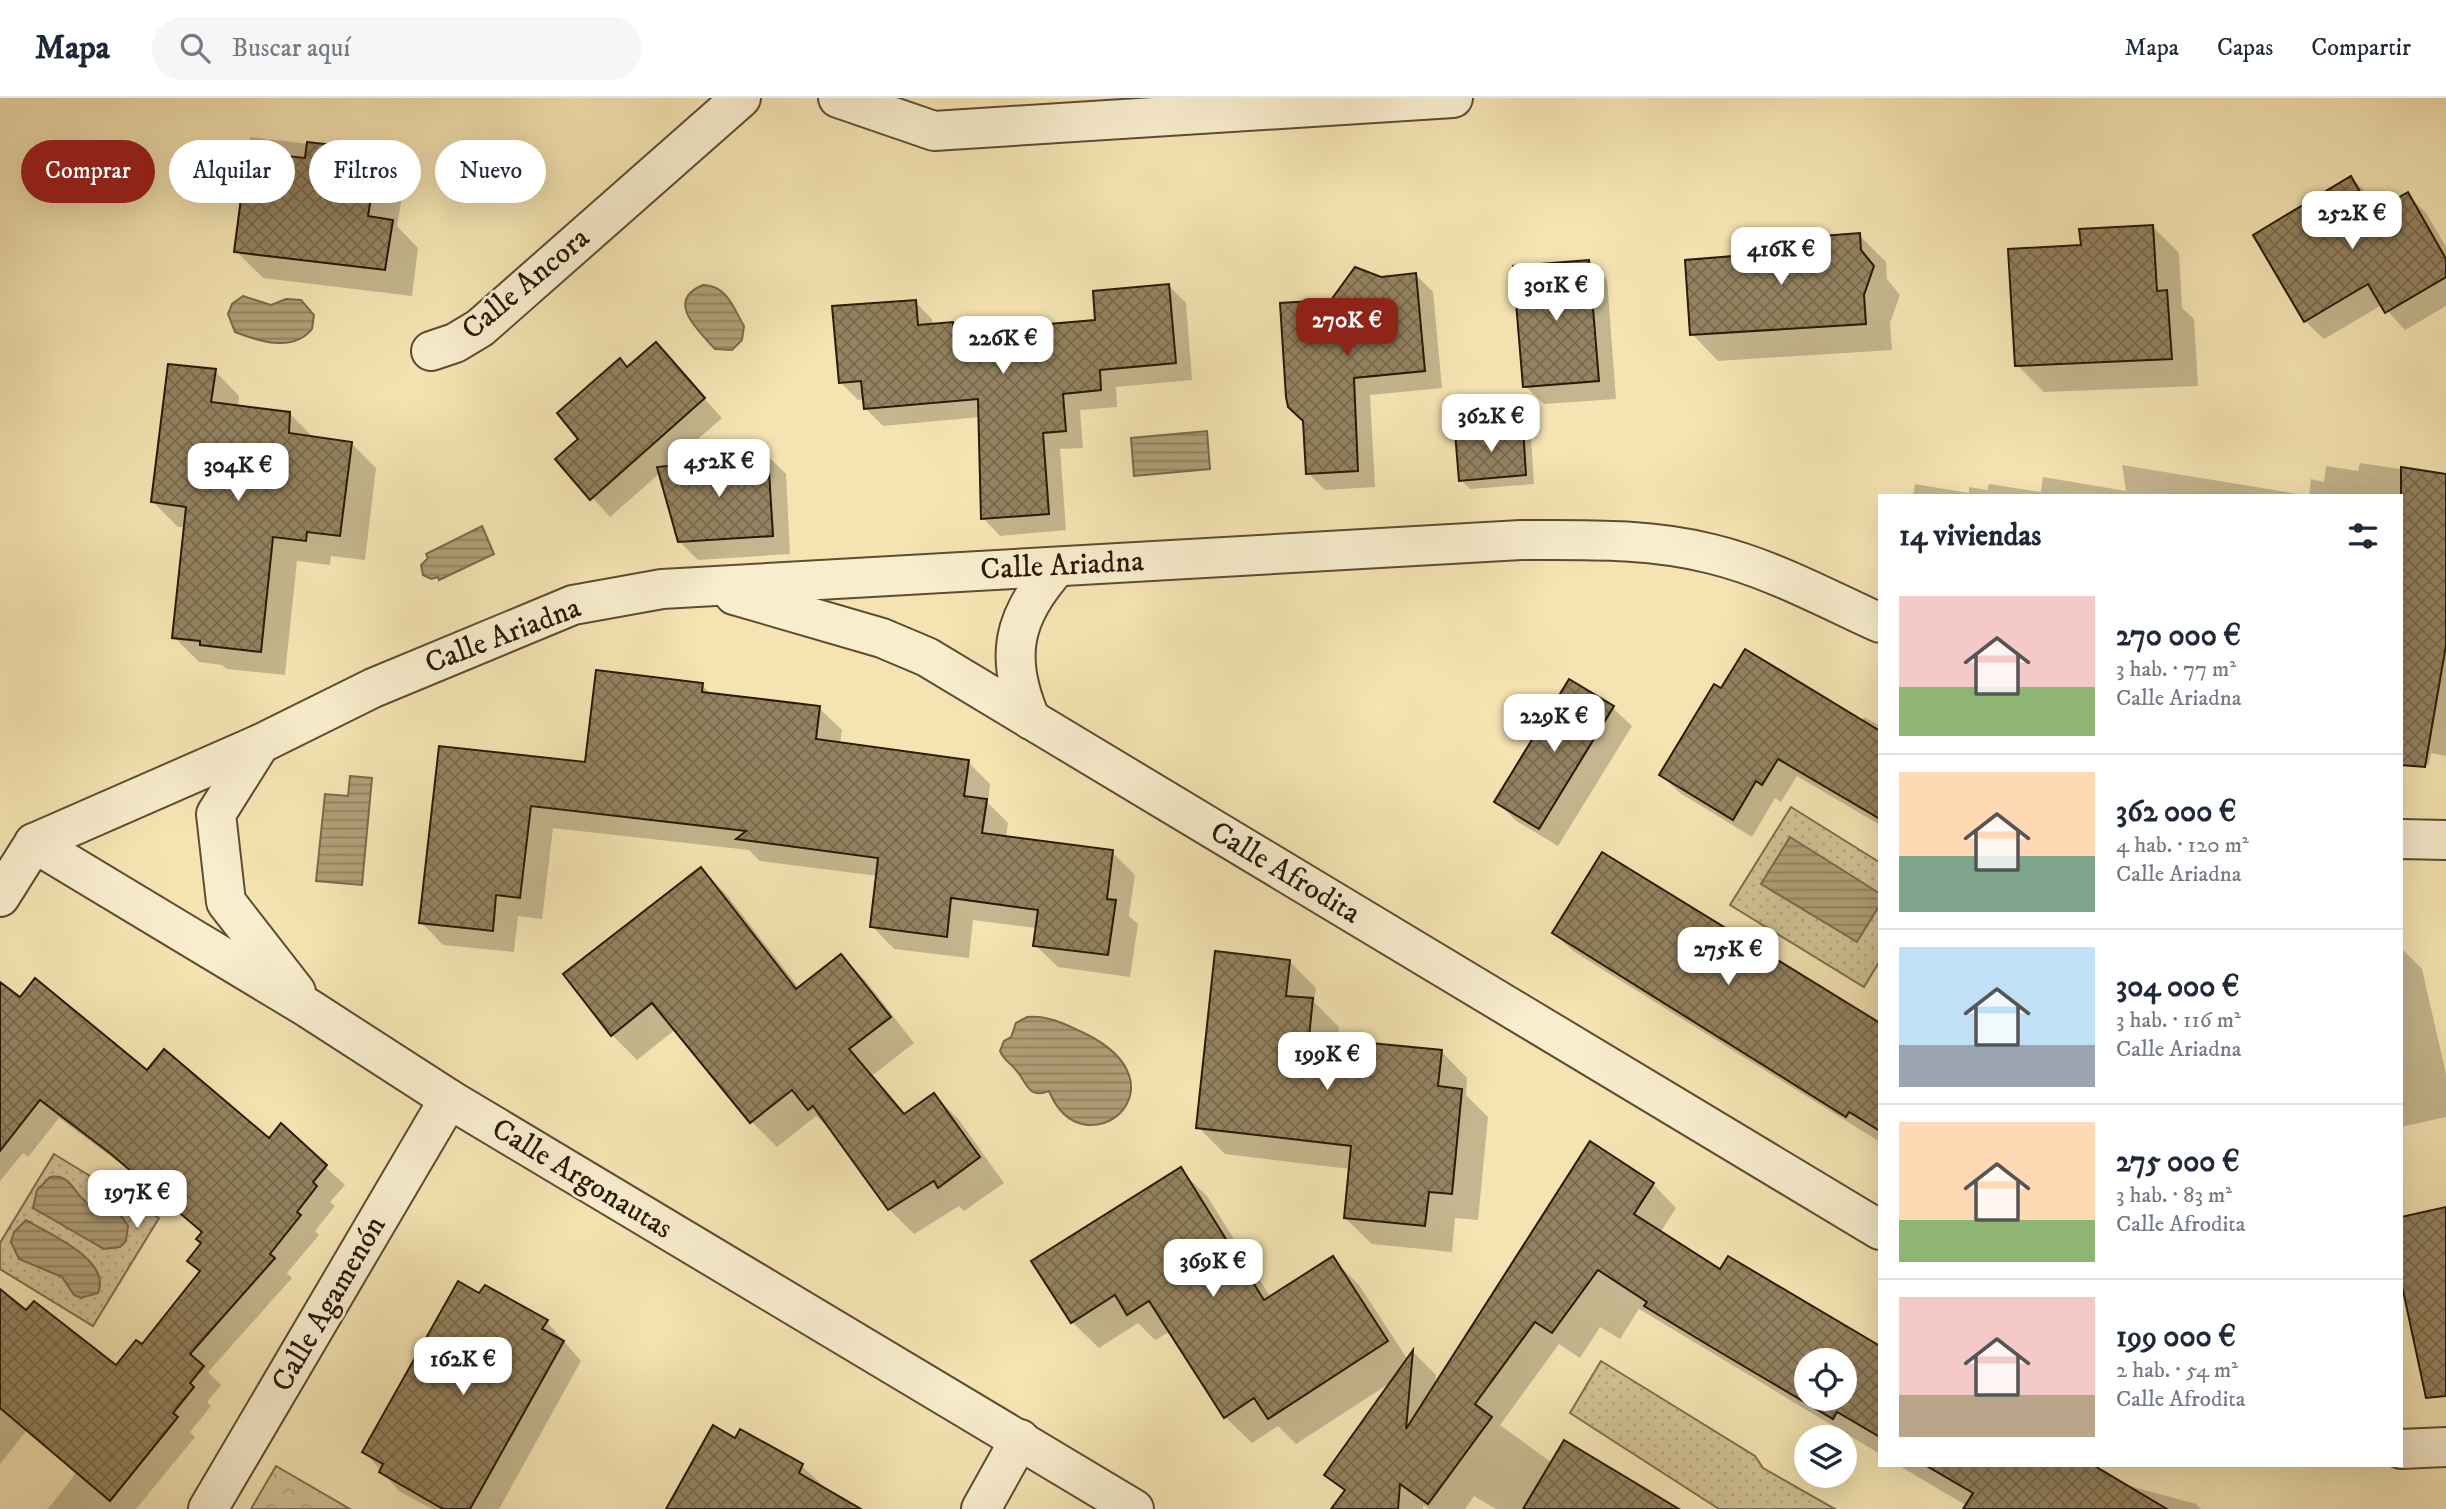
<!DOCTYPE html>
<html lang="es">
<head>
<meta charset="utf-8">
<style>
  :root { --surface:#fff; --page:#f6f6f7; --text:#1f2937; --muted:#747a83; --line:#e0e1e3; --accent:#8f2418 }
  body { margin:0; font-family:"IM FELL DW Pica",serif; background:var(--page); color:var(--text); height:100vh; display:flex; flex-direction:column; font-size:26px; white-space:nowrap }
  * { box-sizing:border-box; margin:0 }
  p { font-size:23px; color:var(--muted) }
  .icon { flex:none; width:38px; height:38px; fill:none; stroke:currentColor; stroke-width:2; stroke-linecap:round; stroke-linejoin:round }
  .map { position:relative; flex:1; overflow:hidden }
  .sheet { position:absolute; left:1878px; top:396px; width:525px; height:973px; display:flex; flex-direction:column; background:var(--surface); border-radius:0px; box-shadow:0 7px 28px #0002 }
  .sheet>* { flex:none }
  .top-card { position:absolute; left:21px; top:42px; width:665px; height:63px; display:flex; gap:14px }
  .fabs { position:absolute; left:1794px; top:1250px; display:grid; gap:14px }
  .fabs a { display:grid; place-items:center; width:63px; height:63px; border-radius:50%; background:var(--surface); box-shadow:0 7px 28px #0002; font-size:35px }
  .price { position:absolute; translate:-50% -60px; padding:0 16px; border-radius:14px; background:#fff; color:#222; font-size:23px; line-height:46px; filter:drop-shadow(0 2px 4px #0008) }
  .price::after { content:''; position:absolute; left:50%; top:42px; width:21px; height:16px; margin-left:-10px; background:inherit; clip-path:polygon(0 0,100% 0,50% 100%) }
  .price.on { background:var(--accent); color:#fff }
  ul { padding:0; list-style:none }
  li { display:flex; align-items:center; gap:21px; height:175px; padding:0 21px }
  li+li { border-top:2px solid var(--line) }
  li span { display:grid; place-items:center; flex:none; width:196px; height:140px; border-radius:0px; color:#555 }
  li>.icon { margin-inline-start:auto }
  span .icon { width:84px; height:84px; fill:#fffc; stroke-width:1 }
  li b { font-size:30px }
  h2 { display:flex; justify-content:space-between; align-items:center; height:84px; padding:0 21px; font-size:30px }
  .chip { padding:0 24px; border-radius:32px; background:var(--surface); box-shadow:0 7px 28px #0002; font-size:24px; line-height:63px }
  .chip.on { background:var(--accent); color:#fff }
  header { display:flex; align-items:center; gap:42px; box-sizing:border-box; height:98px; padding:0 35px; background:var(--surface); border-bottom:2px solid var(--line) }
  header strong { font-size:33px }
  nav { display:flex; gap:38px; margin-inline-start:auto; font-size:24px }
  .search { width:490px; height:63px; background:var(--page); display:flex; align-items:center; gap:18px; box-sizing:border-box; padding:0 24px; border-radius:38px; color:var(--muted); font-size:26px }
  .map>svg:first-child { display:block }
  .grass { fill:url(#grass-dots); stroke:#7e6e4e; stroke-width:2 }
  .park { fill:url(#park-crowns); stroke:#7e6e4e; stroke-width:2 }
  .water { fill:url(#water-rules); stroke:#7a6a4b; stroke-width:2 }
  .shadow { fill:#0003; fill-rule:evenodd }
  .building { fill:url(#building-cross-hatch); stroke:#2a1a08; stroke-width:2; fill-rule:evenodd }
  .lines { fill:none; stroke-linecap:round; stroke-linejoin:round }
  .minor-casing { stroke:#5d4c32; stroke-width:42 }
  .minor { stroke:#f8edcd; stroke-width:38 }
  .labels { text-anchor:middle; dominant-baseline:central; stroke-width:6; stroke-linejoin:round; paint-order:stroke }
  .street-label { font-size:30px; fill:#2a1a08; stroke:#f8edcd }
</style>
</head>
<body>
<header>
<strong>Mapa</strong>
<div class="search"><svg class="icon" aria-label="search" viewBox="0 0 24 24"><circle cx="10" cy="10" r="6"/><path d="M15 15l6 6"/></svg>Buscar aquí</div>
<nav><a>Mapa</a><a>Capas</a><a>Compartir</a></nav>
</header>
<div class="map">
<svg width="2446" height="1411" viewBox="0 0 2446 1411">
  <defs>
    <pattern id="grass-dots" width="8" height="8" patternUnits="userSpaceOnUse" patternTransform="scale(1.75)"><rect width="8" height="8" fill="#d2c295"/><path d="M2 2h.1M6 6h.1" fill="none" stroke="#b4a67f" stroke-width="1.8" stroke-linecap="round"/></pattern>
    <pattern id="park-crowns" width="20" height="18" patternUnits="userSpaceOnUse" patternTransform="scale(1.75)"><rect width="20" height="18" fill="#d2c295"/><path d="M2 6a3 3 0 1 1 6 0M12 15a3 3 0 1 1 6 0" fill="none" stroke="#b4a67f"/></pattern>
    <pattern id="water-rules" width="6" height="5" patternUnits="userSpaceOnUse" patternTransform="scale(1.75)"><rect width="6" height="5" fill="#b09f78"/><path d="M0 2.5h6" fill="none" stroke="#8f8160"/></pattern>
    <pattern id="building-cross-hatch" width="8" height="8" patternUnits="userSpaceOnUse" patternTransform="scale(1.75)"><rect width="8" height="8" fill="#948360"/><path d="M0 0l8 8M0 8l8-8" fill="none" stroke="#796a4d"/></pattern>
  </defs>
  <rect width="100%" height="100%" fill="#f5e4b2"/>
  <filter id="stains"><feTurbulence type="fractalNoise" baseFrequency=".00286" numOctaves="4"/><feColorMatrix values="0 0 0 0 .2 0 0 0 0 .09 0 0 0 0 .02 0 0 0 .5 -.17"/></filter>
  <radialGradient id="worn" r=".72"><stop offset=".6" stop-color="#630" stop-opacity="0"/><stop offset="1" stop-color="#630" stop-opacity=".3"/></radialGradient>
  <g class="grass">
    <path d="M 1791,709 L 1879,764 L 1879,864 L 1864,889 L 1730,807 Z"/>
    <path d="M 54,1056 L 159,1120 L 93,1228 L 0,1171 L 0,1145 Z"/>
    <path d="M 1601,1263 L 1755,1358 L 1763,1370 L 1835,1411 L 1719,1411 L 1570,1315 Z"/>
  </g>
  <path class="park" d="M 276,1368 L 350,1411 L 251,1411 Z"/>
  <g class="water">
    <path d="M 703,187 C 727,187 734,211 744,228 L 742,242 L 732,252 L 715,251 C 699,233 664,203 703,187 Z"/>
    <path d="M 243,198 L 271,207 L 286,201 L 301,202 L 314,217 L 312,231 C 293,255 258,243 235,234 L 228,216 L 232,206 Z"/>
    <path d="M 1207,333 L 1210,371 L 1134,378 L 1131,340 Z"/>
    <path d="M 482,428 L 494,456 L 439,482 L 438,479 L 431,481 L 423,477 L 421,467 L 428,460 L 426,456 Z"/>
    <path d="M 350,678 L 372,680 L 362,787 L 316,783 L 325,696 L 348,698 Z"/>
    <path d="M 1790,739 L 1879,795 L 1879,808 L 1857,844 L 1761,786 Z"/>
    <path d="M 1027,919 C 1048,917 1065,926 1084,935 C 1193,988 1083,1076 1049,993 C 1027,1002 1027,983 1015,971 C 1009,964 1004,962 1000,953 L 1004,943 L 1011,939 L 1016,925 Z"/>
    <path d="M 50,1079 C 72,1075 74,1098 90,1107 C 105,1116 119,1109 128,1128 L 126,1143 L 120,1149 L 104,1151 L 33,1110 L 37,1092 Z"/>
    <path d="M 26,1122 C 49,1136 112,1162 98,1195 L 81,1200 L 74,1197 L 62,1179 L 19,1161 L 11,1144 L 14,1134 Z"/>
  </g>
  <g class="shadow">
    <path d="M 250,39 L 351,51 L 375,72 L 402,98 L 397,128 L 418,150 L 412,198 L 263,180 L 236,153 Z"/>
    <path d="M 2351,80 L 2370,98 L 2378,114 L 2408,97 L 2426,115 L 2446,149 L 2446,208 L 2405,232 L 2382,207 L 2324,241 L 2305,223 Z"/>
    <path d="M 2153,129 L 2179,155 L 2182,210 L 2194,221 L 2198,288 L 2044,294 L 2017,267 L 2083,149 Z"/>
    <path d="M 1859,137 L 1886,164 L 1887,181 L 1900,197 L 1890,225 L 1892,252 L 1718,263 L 1692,236 L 1760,158 Z"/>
    <path d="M 1589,163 L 1607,182 L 1616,301 L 1544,306 L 1525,288 Z"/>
    <path d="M 1416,177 L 1433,194 L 1442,290 L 1370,297 L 1375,389 L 1325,392 L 1308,375 L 1332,204 Z"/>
    <path d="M 1169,188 L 1186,205 L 1192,282 L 1116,289 L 1117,309 L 1080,312 L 1083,350 L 1060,351 L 1066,432 L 1000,438 L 983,420 L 980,319 L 883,328 L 866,311 L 865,301 L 858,302 L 840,284 L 915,204 L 932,221 L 933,228 L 953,226 L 962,235 L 1097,224 Z"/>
    <path d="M 656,247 L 722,320 L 665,370 L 768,358 L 786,376 L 790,456 L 698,462 L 679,443 L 660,375 L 610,419 L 558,361 L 581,341 L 628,271 Z"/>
    <path d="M 215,273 L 239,298 L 238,309 L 289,315 L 315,341 L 351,345 L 376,370 L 365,462 L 331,458 L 330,467 L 297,463 L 285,577 L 227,571 L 222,567 L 199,564 L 174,539 L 185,429 L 178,429 L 153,404 Z"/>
    <path d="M 1522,330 L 1531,340 L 1534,386 L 1470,391 L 1461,382 Z"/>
    <path d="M 2360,365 L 2446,378 L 2446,658 L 2431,655 L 2429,667 L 2401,662 L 2401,397 L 2309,397 L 2311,381 L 2324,384 L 2326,368 L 2358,373 Z"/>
    <path d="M 2122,367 L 2304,397 L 1913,397 L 1915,386 L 1969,395 L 1969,389 L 1987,392 L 1989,386 L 2041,394 L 2043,379 L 2126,393 Z"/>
    <path d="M 1570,583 L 1613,610 L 1632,628 L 1558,748 L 1515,722 L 1497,703 Z"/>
    <path d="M 702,587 L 712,597 L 819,610 L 842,632 L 840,646 L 968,664 L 990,686 L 988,705 L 1008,725 L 1006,740 L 1112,754 L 1135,777 L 1129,818 L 1138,826 L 1130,879 L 1058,869 L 1035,847 L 1037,830 L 973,822 L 969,860 L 894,851 L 872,828 L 878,778 L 760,763 L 749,752 L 553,730 L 542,821 L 518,818 L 514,854 L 443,847 L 421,824 L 441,650 L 586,666 Z"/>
    <path d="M 1722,592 L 1861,624 L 1864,619 L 1880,628 L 1880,727 L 1797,678 L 1781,704 L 1775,700 L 1752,739 L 1680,695 L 1661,677 Z"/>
    <path d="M 701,771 L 726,796 L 799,890 L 841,858 L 866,883 L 914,945 L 873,977 L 906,1017 L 934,997 L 959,1022 L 1004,1085 L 964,1113 L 959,1108 L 914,1136 L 889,1111 L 834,1035 L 816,1018 L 777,1049 L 752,1024 L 676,931 L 637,962 L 612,937 Z"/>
    <path d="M 1554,835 L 1880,928 L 1880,1044 L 1573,853 Z"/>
    <path d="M 2403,852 L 2422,871 L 2446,976 L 2446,1019 L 2401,1029 L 2401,853 Z"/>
    <path d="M 1289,863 L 1316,890 L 1314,904 L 1339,929 L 1337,943 L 1441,953 L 1467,980 L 1466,997 L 1488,1019 L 1478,1122 L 1455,1120 L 1452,1154 L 1372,1146 L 1345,1120 L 1350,1071 L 1225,1056 L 1198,1029 Z"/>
    <path d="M 0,928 L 148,974 L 269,1042 L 281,1028 L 345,1087 L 330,1104 L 335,1108 L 315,1133 L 319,1137 L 287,1175 L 292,1180 L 208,1274 L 221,1287 L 207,1304 L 211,1308 L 190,1334 L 195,1339 L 136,1411 L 48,1411 L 76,1375 L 26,1333 L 0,1366 L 0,1219 L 26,1214 L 116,1270 L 142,1249 L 201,1175 L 189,1163 L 203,1146 L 203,1136 L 132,1074 L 59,1020 L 28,1059 L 23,1055 L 0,1083 Z"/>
    <path d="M 1180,1072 L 1207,1098 L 1271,1200 L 1332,1160 L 1359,1187 L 1408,1262 L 1414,1255 L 1436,1277 L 1435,1289 L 1653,1086 L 1676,1110 L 1660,1135 L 1721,1173 L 1880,1250 L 1880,1356 L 1639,1211 L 1620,1241 L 1600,1229 L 1580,1260 L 1559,1246 L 1500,1327 L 1552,1365 L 1676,1411 L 1496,1411 L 1474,1398 L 1465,1411 L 1429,1411 L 1423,1407 L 1423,1411 L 1365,1411 L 1326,1376 L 1393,1283 L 1296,1346 L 1278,1328 L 1252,1345 L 1225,1319 L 1171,1233 L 1155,1242 L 1138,1225 L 1099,1250 L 1072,1224 ZM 1806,1262 L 1844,1262 L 1844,1300 L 1806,1300 Z"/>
    <path d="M 480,1198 L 547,1224 L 581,1263 L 499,1411 L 432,1411 L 399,1393 L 364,1353 Z"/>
    <path d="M 736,1342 L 802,1368 L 821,1386 L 836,1411 L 668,1411 Z"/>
    <path d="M 1898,1367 L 2090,1367 L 2104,1381 L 2196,1406 L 2201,1411 L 1965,1411 L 1967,1408 Z"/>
  </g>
  <g class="building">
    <path d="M 307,44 L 352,49 L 348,66 L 376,70 L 368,118 L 393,122 L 385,172 L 234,154 L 247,54 L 305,60 Z"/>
    <path d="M 2351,78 L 2372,115 L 2408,94 L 2446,161 L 2446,179 L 2385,215 L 2368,186 L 2304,224 L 2253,137 Z"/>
    <path d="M 2153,127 L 2157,193 L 2167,192 L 2172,261 L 2015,268 L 2008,151 L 2081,147 L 2079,131 Z"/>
    <path d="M 1860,135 L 1861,152 L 1874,168 L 1864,197 L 1866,226 L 1690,237 L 1685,162 L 1758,156 L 1757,143 Z"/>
    <path d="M 1589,162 L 1599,283 L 1523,289 L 1513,168 Z"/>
    <path d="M 1355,169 L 1381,179 L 1416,175 L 1425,273 L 1354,280 L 1358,373 L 1306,376 L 1303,323 L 1288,309 L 1286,299 L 1280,205 L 1331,202 Z"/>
    <path d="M 1169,186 L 1176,265 L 1100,272 L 1101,292 L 1063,296 L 1066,333 L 1043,335 L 1049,416 L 981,421 L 978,301 L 864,311 L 861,283 L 839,285 L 832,208 L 916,202 L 918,227 L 953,224 L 954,234 L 1095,222 L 1093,193 Z"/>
    <path d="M 656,244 L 705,300 L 590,402 L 555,361 L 578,341 L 557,315 L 620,260 L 627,269 Z"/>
    <path d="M 168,266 L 216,271 L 211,304 L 290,314 L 289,335 L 352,344 L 340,438 L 307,434 L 306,443 L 273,439 L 261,554 L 200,547 L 200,543 L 172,540 L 186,409 L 151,404 Z"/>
    <path d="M 1523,329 L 1526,377 L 1459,383 L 1455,334 Z"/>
    <path d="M 768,357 L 773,438 L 678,444 L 657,369 Z"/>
    <path d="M 2401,369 L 2446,376 L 2446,547 L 2425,669 L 2401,667 Z"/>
    <path d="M 1745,551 L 1880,633 L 1880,721 L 1778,661 L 1762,687 L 1756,683 L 1733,722 L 1659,677 L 1714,586 L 1721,590 Z"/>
    <path d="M 596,572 L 703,585 L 702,594 L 820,608 L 816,641 L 969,662 L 964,698 L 987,701 L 982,735 L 1113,752 L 1107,801 L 1116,802 L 1108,857 L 1033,848 L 1038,812 L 951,800 L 947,839 L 870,829 L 878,760 L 736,741 L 746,733 L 531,708 L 520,800 L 496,797 L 493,833 L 419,825 L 439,648 L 585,664 Z"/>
    <path d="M 1569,581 L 1614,608 L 1539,731 L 1494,704 Z"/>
    <path d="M 1602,754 L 1880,925 L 1880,1033 L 1849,1014 L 1846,1019 L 1552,835 Z"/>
    <path d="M 701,769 L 796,891 L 841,856 L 891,919 L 849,951 L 904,1016 L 934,995 L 980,1059 L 938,1090 L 934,1083 L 888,1112 L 813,1008 L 808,1012 L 792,992 L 750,1025 L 652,905 L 611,938 L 563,876 Z"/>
    <path d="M 1215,853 L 1290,862 L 1286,898 L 1313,900 L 1309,939 L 1442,952 L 1438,988 L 1462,991 L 1452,1096 L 1429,1094 L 1425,1128 L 1344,1120 L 1351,1048 L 1196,1030 Z"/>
    <path d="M 35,880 L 147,972 L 164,951 L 269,1040 L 281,1025 L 327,1067 L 313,1084 L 317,1088 L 297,1114 L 301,1117 L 270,1156 L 275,1160 L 190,1256 L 204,1268 L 190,1285 L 194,1289 L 173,1315 L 178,1319 L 110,1403 L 0,1310 L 0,1191 L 26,1212 L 34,1203 L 116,1267 L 136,1242 L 142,1246 L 200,1173 L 187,1163 L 201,1145 L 196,1141 L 202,1134 L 111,1056 L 40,1002 L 0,1053 L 0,884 L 20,899 Z"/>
    <path d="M 1590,1043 L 1654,1085 L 1634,1116 L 1720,1171 L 1728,1158 L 1880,1248 L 1880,1339 L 1837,1314 L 1833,1321 L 1708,1247 L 1644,1208 L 1647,1204 L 1598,1172 L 1552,1235 L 1535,1224 L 1475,1306 L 1492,1319 L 1428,1406 L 1400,1386 L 1398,1411 L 1331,1411 L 1345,1392 L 1324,1377 L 1413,1252 L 1406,1331 ZM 1806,1262 L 1844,1262 L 1844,1300 L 1806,1300 Z"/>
    <path d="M 1181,1069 L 1264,1202 L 1333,1158 L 1388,1243 L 1268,1321 L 1254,1300 L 1224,1320 L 1149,1203 L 1127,1217 L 1115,1197 L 1071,1225 L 1031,1163 Z"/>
    <path d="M 2446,1109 L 2446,1298 L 2426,1300 L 2401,1183 L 2401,1119 Z"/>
    <path d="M 458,1183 L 479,1195 L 485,1187 L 548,1222 L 542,1231 L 564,1243 L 470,1411 L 443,1411 L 379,1374 L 383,1366 L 362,1354 Z"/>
    <path d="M 713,1327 L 735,1340 L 740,1331 L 803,1366 L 799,1375 L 861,1411 L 666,1411 Z"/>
    <path d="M 1564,1342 L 1679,1411 L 1523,1411 Z"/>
    <path d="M 1925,1367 L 2093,1367 L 2167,1411 L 1963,1411 L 1973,1395 Z"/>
  </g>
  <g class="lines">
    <defs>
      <g id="minor">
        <path d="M 838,0 L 934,33 L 1453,0"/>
        <path d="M 431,253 L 455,245 L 480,230 L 741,0"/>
        <path d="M 734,497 L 882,540 L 927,559 L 1880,1132"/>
        <path d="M 1031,622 C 1004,560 1012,519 1057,469"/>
        <path d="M 260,646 L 216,716 L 226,804 L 296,894"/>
        <path d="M 2401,741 L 2446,742"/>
        <path d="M 34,745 L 260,646 L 373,590 L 573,507 L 662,491 L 1521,442 C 1584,442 1650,440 1712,456 C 1770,470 1825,500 1880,525"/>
        <path d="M 34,745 L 308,910 L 449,1001 L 1134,1411"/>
        <path d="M 0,799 L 34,745"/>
        <path d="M 2401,1351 L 2446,1349"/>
        <path d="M 208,1411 L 449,1001"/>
        <path d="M 981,1411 L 1020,1341"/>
      </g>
    </defs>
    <use href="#minor" class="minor-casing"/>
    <use href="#minor" class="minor"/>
  </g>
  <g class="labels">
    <g class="street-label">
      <text transform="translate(526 186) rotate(-40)">Calle Ancora</text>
      <text transform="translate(1062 468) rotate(-3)">Calle Ariadna</text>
      <text transform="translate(503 538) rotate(-21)">Calle Ariadna</text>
      <text transform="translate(1285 775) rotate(31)">Calle Afrodita</text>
      <text transform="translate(582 1081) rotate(31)">Calle Argonautas</text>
      <text transform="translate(329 1206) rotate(-60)">Calle Agamenón</text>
    </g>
  </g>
  <rect width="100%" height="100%" filter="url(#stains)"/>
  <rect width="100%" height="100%" fill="url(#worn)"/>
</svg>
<div class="fabs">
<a><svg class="icon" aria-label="locate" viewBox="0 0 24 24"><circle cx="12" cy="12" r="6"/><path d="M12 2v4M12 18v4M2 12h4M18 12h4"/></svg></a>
<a><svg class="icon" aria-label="layers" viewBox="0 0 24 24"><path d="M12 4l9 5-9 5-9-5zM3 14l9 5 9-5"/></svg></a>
</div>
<b class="price" style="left:2352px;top:153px">252K €</b>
<b class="price" style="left:1781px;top:189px">416K €</b>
<b class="price" style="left:1556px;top:225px">301K €</b>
<b class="price on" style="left:1347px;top:260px">270K €</b>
<b class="price" style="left:1003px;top:278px">226K €</b>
<b class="price" style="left:1491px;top:356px">362K €</b>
<b class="price" style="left:719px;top:401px">452K €</b>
<b class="price" style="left:238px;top:405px">304K €</b>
<b class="price" style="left:1554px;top:656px">229K €</b>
<b class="price" style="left:1728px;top:889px">275K €</b>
<b class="price" style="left:1327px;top:994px">199K €</b>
<b class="price" style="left:137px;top:1132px">197K €</b>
<b class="price" style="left:1213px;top:1201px">369K €</b>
<b class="price" style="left:463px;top:1299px">162K €</b>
<div class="top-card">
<a class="chip on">Comprar</a>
<a class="chip">Alquilar</a>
<a class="chip">Filtros</a>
<a class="chip">Nuevo</a>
</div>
<section class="sheet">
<h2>14 viviendas<svg class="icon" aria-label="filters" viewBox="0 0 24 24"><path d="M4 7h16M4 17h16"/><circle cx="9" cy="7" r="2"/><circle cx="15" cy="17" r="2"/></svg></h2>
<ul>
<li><span style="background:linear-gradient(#f6c9c9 65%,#8fb573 0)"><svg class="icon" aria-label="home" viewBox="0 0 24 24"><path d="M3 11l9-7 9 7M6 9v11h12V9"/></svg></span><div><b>270 000 €</b><p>3 hab. · 77 m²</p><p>Calle Ariadna</p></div></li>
<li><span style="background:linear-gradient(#ffd9b3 60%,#7fa58c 0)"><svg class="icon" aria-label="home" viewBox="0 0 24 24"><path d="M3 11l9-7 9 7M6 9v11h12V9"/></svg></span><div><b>362 000 €</b><p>4 hab. · 120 m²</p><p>Calle Ariadna</p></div></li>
<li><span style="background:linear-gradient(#bfe0f5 70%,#9aa5b1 0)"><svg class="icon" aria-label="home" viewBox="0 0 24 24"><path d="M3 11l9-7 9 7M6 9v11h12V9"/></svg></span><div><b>304 000 €</b><p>3 hab. · 116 m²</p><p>Calle Ariadna</p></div></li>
<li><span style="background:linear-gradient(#ffd9b3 70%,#8fb573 0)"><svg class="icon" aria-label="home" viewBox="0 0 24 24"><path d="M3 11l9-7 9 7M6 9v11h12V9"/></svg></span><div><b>275 000 €</b><p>3 hab. · 83 m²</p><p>Calle Afrodita</p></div></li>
<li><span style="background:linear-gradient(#f6c9c9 70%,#b9a48a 0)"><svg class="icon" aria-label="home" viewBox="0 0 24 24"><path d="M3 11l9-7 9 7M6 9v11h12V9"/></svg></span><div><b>199 000 €</b><p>2 hab. · 54 m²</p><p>Calle Afrodita</p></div></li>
</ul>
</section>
</div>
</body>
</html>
